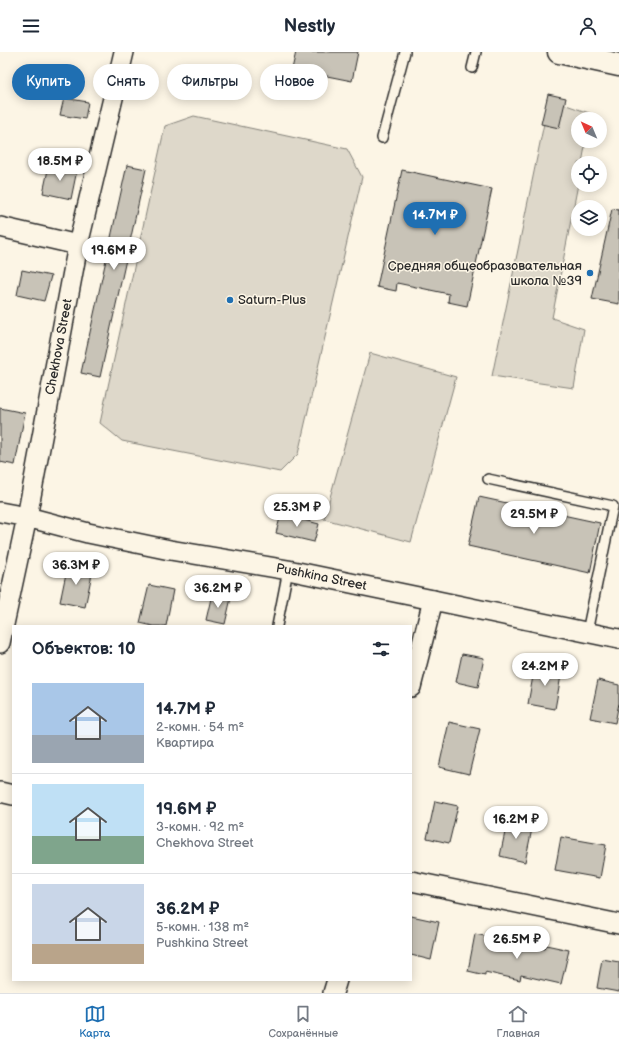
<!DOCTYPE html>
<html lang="ru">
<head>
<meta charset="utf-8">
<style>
  :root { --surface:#fff; --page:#f2f2f3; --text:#1f2937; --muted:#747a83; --line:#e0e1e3; --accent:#1f6fb2 }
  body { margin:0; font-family:"Balsamiq Sans",sans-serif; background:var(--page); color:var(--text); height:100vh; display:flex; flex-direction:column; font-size:15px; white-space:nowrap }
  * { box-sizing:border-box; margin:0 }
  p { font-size:13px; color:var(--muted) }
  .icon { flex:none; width:22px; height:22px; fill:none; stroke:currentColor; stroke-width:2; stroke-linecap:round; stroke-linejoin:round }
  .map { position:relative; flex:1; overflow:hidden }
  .drawer { position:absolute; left:12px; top:573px; width:400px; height:356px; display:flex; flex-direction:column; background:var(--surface); border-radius:0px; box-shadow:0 2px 10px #0003 }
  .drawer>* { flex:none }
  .banner { position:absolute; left:12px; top:12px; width:400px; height:36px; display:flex; gap:8px }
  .needle { width:26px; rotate:316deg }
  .fabs { position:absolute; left:571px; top:60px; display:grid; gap:8px }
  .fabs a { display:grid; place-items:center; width:36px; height:36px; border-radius:50%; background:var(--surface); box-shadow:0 2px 10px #0003; font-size:20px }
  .price { position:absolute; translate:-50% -34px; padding:0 9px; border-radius:14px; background:#fff; color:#222; font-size:13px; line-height:26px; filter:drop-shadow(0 1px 2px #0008) }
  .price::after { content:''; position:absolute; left:50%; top:24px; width:12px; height:9px; margin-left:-6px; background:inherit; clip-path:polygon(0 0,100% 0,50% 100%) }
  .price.on { background:var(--accent); color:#fff }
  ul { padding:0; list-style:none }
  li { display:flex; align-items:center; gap:12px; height:100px; padding:0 20px }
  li+li { border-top:1px solid var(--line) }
  li span { display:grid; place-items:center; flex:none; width:112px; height:80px; border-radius:0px; color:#555 }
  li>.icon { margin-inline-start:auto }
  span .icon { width:48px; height:48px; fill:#fffc; stroke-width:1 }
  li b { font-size:17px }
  h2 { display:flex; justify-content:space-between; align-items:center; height:48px; padding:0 20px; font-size:17px }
  .pill { padding:0 14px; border-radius:18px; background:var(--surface); box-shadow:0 2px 10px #0003; font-size:14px; line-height:36px }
  .pill.on { background:var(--accent); color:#fff }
  header { display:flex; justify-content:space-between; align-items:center; height:52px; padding:0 20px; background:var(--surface); font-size:18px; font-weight:700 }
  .dock { display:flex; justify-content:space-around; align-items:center; height:56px; border-top:1px solid var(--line); background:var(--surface); font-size:11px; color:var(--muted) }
  .dock a { display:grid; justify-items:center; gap:2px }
  .dock .on { color:var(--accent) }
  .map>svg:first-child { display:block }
  .green { fill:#ded8ca; stroke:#84827a }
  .building { fill:#c8c3b7; stroke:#2b2b2b }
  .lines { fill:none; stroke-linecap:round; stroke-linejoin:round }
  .lane-casing { stroke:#2b2b2b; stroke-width:12 }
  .street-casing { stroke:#2b2b2b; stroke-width:22 }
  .secondary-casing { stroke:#2b2b2b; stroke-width:25 }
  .lane { stroke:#fcf5e5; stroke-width:9 }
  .street { stroke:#fcf5e5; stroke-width:19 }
  .secondary { stroke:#fcf5e5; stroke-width:22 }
  .poi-dot { fill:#1f6fb2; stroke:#fcf5e5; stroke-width:1.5 }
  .labels { text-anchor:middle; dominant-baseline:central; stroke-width:3; stroke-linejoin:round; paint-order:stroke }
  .poi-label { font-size:13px; fill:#2b2b2b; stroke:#fcf5e5; text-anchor:end }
  .street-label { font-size:13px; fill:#2b2b2b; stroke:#fcf5e5 }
</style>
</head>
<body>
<header><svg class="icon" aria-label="menu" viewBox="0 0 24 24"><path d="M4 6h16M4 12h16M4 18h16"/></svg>Nestly<svg class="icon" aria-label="person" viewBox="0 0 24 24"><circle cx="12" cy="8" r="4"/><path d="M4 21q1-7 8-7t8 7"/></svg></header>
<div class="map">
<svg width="619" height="941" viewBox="0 0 619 941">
  <rect width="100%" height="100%" fill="#fcf5e5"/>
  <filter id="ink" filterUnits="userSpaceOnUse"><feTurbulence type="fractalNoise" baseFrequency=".025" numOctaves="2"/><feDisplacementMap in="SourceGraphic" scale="8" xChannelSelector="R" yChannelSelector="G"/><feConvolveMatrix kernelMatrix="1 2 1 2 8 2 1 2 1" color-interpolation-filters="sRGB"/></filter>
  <g filter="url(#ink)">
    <g class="green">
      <path d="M 549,47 L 592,62 L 591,67 L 578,67 L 578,89 L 586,89 L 582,111 L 578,111 L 578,132 L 552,266 L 584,277 L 574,336 L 492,324 Z"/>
      <path d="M 194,64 L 347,97 L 362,125 L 298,402 L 280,420 L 122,389 L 100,371 L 165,74 Z"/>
      <path d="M 370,301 L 456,325 L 411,490 L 324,467 Z"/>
    </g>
    <g class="building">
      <path d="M 296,0 L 358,0 L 352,29 L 292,17 Z"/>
      <path d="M 548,42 L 566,46 L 559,76 L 541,72 Z"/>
      <path d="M 64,46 L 88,50 L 85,67 L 60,63 Z"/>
      <path d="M 49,113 L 77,118 L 71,147 L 43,141 Z"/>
      <path d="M 127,113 L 146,117 L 100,325 L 81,321 Z"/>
      <path d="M 402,118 L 492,137 L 467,254 L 448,250 L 449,242 L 397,231 L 396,239 L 377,235 Z"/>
      <path d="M 612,157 L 619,158 L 619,252 L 592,247 Z"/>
      <path d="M 22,218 L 51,224 L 44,249 L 17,243 Z"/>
      <path d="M 0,356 L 25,361 L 15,413 L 0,410 Z"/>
      <path d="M 479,445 L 600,471 L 590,521 L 468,494 Z"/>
      <path d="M 281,462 L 319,472 L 314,490 L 276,481 Z"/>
      <path d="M 68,512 L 93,517 L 85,555 L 60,550 Z"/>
      <path d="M 149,533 L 173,538 L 166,574 L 153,574 L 140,571 Z"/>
      <path d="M 212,542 L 231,546 L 225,572 L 206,568 Z"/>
      <path d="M 462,602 L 484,606 L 478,635 L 456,630 Z"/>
      <path d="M 535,613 L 562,618 L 555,657 L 528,652 Z"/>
      <path d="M 598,628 L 619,633 L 619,651 L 615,671 L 590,666 Z"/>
      <path d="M 449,670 L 480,677 L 469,722 L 439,715 Z"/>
      <path d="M 435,749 L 458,754 L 449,791 L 427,786 Z"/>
      <path d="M 508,766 L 533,772 L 525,810 L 500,804 Z"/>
      <path d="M 561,785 L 606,793 L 600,826 L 555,818 Z"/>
      <path d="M 411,864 L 439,870 L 431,908 L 411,903 Z"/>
      <path d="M 475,882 L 545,897 L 546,893 L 569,898 L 561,932 L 521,923 L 520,928 L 485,920 L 485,923 L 468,919 Z"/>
      <path d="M 602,907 L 619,910 L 619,940 L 597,936 Z"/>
    </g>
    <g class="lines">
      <defs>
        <g id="lane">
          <path d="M 472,16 L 476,0"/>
          <path d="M 382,86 L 405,0"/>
          <path d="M 488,427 L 613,454 L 587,580"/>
          <path d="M 277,574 L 288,518"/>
        </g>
        <g id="street">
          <path d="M 0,175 L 78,193"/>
          <path id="s1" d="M 0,460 L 27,465 L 88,481 L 170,498 L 288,518 L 433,548 L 619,587"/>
          <path id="s2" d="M 0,591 L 27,465 L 78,193 L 124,0"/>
          <path d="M 411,635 L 433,548"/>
          <path d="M 0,740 L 13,743"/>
          <path d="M 411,829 L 619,872"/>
          <path d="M 333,941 L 337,928"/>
        </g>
        <path id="secondary" d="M 559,0 L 619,13"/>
      </defs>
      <use href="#lane" class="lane-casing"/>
      <use href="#street" class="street-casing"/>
      <use href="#secondary" class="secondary-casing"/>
      <use href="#lane" class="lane"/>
      <use href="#street" class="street"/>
      <use href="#secondary" class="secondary"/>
    </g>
  </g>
  <g class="poi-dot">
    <circle cx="590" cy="221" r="4"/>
    <circle cx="230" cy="248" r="4"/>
  </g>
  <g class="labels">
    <g class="poi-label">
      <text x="582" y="214">Средняя общеобразовательная<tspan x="582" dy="15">школа №39</tspan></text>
      <text x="238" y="248" text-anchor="start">Saturn-Plus</text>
    </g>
    <g class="street-label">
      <text stroke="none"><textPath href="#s2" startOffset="302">Chekhova Street</textPath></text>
      <text stroke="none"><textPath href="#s1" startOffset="328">Pushkina Street</textPath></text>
    </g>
  </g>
</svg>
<div class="fabs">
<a><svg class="needle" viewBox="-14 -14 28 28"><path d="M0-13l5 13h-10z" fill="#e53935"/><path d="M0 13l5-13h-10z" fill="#747a83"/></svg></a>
<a><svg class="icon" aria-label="locate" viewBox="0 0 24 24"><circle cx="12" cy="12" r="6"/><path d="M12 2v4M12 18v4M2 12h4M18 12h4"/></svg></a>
<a><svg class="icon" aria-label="layers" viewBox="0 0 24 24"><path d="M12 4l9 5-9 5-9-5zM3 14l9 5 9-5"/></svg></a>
</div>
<b class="price" style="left:60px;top:130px">18.5M ₽</b>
<b class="price on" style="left:435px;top:184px">14.7M ₽</b>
<b class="price" style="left:114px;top:219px">19.6M ₽</b>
<b class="price" style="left:297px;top:476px">25.3M ₽</b>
<b class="price" style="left:534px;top:483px">29.5M ₽</b>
<b class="price" style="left:76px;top:534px">36.3M ₽</b>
<b class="price" style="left:218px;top:557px">36.2M ₽</b>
<b class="price" style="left:545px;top:635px">24.2M ₽</b>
<b class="price" style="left:516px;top:788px">16.2M ₽</b>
<b class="price" style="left:517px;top:908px">26.5M ₽</b>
<div class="banner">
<a class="pill on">Купить</a>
<a class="pill">Снять</a>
<a class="pill">Фильтры</a>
<a class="pill">Новое</a>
</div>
<section class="drawer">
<h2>Объектов: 10<svg class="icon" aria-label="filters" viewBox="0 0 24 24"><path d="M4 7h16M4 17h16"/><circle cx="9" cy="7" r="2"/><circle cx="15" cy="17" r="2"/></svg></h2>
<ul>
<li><span style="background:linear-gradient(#a9c7e8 65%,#9aa5b1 0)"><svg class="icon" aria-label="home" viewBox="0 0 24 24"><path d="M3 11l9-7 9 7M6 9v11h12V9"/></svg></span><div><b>14.7M ₽</b><p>2-комн. · 54 m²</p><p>Квартира</p></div></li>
<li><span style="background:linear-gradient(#bfe0f5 65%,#7fa58c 0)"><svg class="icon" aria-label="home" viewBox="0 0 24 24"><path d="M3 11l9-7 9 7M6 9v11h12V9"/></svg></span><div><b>19.6M ₽</b><p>3-комн. · 92 m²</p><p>Chekhova Street</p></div></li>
<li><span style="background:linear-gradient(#c9d6e8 75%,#b9a48a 0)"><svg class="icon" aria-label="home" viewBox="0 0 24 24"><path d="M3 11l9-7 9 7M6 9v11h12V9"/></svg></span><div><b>36.2M ₽</b><p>5-комн. · 138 m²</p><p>Pushkina Street</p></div></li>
</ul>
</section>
</div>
<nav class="dock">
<a class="on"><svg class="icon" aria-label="map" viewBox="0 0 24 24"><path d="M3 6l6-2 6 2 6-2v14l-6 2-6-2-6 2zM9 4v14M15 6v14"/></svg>Карта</a>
<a><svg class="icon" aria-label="saved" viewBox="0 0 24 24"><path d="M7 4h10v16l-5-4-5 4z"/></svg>Сохранённые</a>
<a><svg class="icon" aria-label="home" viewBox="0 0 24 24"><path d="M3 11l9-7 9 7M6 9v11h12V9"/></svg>Главная</a>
</nav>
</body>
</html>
